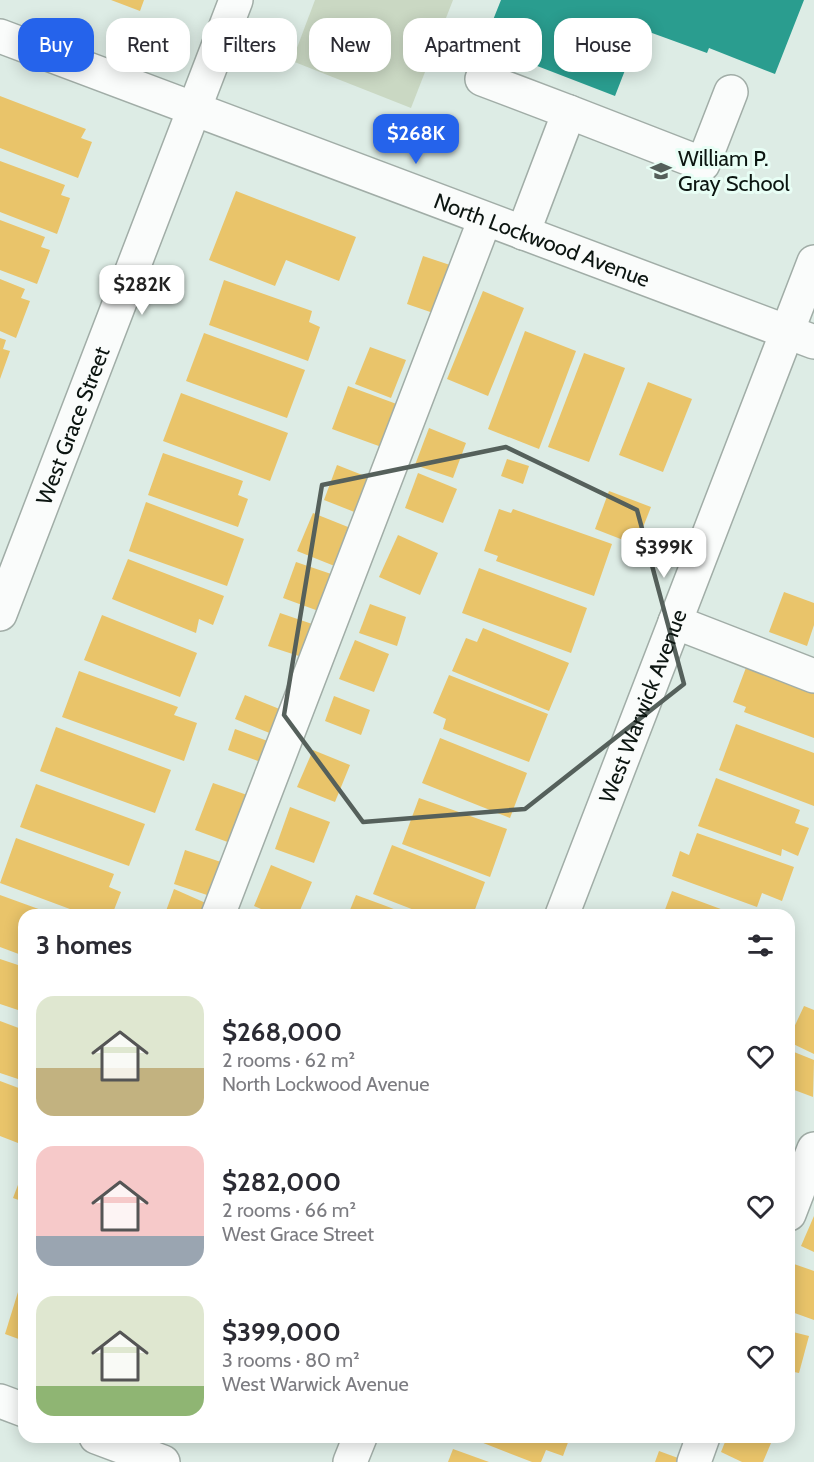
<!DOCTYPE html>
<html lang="en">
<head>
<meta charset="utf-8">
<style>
  :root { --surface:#fff; --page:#f7f7f7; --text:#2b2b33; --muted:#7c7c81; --accent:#2563eb }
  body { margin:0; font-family:Cabin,sans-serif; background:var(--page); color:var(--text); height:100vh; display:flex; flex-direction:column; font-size:22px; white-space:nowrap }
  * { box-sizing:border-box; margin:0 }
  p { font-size:20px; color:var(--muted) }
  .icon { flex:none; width:33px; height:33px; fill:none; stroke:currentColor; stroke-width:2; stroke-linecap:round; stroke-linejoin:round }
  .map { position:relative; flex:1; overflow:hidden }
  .panel { position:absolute; left:18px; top:909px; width:777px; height:534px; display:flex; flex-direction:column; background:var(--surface); border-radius:18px; box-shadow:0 3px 15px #0003 }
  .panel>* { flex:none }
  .hud { position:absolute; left:18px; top:18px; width:778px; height:54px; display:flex; gap:12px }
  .price { position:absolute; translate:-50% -51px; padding:0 14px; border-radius:12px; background:#fff; color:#222; font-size:20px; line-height:39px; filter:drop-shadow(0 2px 3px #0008) }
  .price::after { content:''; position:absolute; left:50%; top:36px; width:18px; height:14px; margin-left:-9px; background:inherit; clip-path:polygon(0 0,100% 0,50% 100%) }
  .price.selected { background:var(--accent); color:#fff }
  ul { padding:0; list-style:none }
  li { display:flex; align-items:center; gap:18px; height:150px; padding:0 18px }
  li span { display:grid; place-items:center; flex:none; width:168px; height:120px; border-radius:18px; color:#555 }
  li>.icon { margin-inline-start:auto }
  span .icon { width:72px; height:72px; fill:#fffc; stroke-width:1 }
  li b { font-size:26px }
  h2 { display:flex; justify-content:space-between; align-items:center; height:72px; padding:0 18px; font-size:26px }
  .tag { padding:0 21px; border-radius:18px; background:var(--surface); box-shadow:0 3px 15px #0003; font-size:21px; line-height:54px }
  .tag.selected { background:var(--accent); color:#fff }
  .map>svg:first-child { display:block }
  .green { fill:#cad8c3 }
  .homes { fill:#e9c46a }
  .schools { fill:#2a9d8f }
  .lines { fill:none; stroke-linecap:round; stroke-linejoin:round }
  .minor-casing { stroke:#a1ada7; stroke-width:36 }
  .minor { stroke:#fafcfb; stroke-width:33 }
  .marked { fill:none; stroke:#55605b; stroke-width:4.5; stroke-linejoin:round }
  .labels { text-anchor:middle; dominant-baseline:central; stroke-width:6; stroke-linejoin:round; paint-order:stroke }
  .poi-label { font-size:22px; fill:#0c1511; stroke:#e8fef5; text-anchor:start }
  .street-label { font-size:22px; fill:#0c1511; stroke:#e8fef5 }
</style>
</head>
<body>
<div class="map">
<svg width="814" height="1462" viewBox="0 0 814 1462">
  <rect width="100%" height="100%" fill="#ddece5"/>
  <path class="green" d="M 315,0 L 453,0 L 411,108 L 292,61 Z"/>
  <g class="homes">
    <path d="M 111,0 L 144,0 L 140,11 Z"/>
    <path d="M 0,96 L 86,129 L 81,138 L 92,142 L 78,178 L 0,148 Z"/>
    <path d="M 0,161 L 65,185 L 61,195 L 70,198 L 57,234 L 0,212 Z"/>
    <path d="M 236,191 L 356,237 L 339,281 L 286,260 L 275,286 L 209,260 Z"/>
    <path d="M 0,220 L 45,237 L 41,247 L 50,250 L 37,284 L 0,270 Z"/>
    <path d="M 423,256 L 459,268 L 442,316 L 407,304 Z"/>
    <path d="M 0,279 L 25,289 L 21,298 L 30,301 L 16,338 L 0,331 Z"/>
    <path d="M 224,280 L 312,311 L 309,322 L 320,327 L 308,361 L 209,325 Z"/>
    <path d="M 483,291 L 524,308 L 488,396 L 447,379 Z"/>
    <path d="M 525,331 L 576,351 L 539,449 L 488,429 Z"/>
    <path d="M 204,333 L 305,370 L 287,418 L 186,381 Z"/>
    <path d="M 0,338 L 6,340 L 3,349 L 10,351 L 0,379 Z"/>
    <path d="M 370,347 L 406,360 L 391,398 L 355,384 Z"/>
    <path d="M 584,353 L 625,368 L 589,462 L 548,447 Z"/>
    <path d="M 648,382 L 692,399 L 663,472 L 619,455 Z"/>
    <path d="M 348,386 L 402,406 L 387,449 L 332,429 Z"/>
    <path d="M 181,393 L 288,433 L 270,481 L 163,441 Z"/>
    <path d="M 429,428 L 466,443 L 453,478 L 415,465 Z"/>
    <path d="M 163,453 L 243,481 L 238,495 L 248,499 L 238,527 L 148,495 Z"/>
    <path d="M 507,459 L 529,466 L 523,484 L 501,476 Z"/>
    <path d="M 337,465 L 375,480 L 362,515 L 324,500 Z"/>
    <path d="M 418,473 L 457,489 L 443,523 L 405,508 Z"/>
    <path d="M 609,491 L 651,507 L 636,545 L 595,529 Z"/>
    <path d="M 146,502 L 244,539 L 227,586 L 129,551 Z"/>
    <path d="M 499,509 L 511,513 L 513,509 L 612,544 L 594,596 L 496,561 L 498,556 L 484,551 Z"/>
    <path d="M 313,513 L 353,529 L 337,567 L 297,551 Z"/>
    <path d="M 398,535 L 438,553 L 420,595 L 379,577 Z"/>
    <path d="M 128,559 L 224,596 L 213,625 L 199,619 L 196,633 L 112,599 Z"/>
    <path d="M 296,562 L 337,576 L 324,613 L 283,598 Z"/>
    <path d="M 479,568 L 587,608 L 571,653 L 462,613 Z"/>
    <path d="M 784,592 L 814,603 L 814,625 L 807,646 L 769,632 Z"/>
    <path d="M 370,604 L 406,617 L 397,646 L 359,633 Z"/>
    <path d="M 280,613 L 318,626 L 308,659 L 268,646 Z"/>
    <path d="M 102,615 L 197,653 L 180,697 L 84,660 Z"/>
    <path d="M 483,628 L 569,663 L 549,711 L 452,671 L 466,638 L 477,642 Z"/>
    <path d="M 355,640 L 389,654 L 374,692 L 339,679 Z"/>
    <path d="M 747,665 L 814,691 L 814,738 L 744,712 L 746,707 L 733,702 Z"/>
    <path d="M 79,671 L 178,707 L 174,715 L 197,723 L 184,761 L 62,717 Z"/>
    <path d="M 449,675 L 548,714 L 529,762 L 443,729 L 446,719 L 433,713 Z"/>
    <path d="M 245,695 L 282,710 L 272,734 L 235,719 Z"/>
    <path d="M 334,696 L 370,710 L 361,735 L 325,721 Z"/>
    <path d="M 736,724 L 814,753 L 814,806 L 719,770 Z"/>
    <path d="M 56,727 L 171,770 L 155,813 L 40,771 Z"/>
    <path d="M 235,729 L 273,743 L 266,764 L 228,750 Z"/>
    <path d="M 440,738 L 527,773 L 510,818 L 422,783 Z"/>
    <path d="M 313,750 L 350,765 L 335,802 L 297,787 Z"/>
    <path d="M 716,778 L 800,810 L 795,823 L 809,828 L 798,856 L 782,849 L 781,856 L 698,826 Z"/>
    <path d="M 213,783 L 250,796 L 233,844 L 195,830 Z"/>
    <path d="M 36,784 L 145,824 L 129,866 L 20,827 Z"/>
    <path d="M 419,798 L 507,829 L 490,877 L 402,844 Z"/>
    <path d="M 290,807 L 330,822 L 314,863 L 275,849 Z"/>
    <path d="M 697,833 L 794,867 L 782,901 L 762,893 L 757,907 L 672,876 L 680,851 L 689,855 Z"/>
    <path d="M 16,838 L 114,874 L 109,887 L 121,892 L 112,915 L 86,915 L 0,883 Z"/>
    <path d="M 392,845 L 485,882 L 473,915 L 427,915 L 373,894 Z"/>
    <path d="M 185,850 L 224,863 L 213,897 L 174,884 Z"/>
    <path d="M 271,865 L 312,882 L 298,915 L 275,915 L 254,906 Z"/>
    <path d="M 174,889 L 208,904 L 204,915 L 176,915 L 166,911 Z"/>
    <path d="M 672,891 L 737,915 L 663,915 Z"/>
    <path d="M 0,895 L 55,915 L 24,915 L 24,956 L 0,947 Z"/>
    <path d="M 356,895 L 386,906 L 409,915 L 348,915 Z"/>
    <path d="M 0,959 L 24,967 L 24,1012 L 0,1004 Z"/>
    <path d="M 804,1006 L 814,1010 L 814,1054 L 789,1042 L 789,1038 Z"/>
    <path d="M 0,1021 L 24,1030 L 24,1081 L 0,1073 Z"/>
    <path d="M 789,1050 L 814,1060 L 813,1097 L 789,1088 Z"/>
    <path d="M 0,1081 L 24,1090 L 24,1128 L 18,1143 L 0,1136 Z"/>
    <path d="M 24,1169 L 24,1202 L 13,1198 Z"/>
    <path d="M 814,1216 L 814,1252 L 801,1246 Z"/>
    <path d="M 794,1264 L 814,1271 L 814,1320 L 789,1311 L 789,1277 Z"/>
    <path d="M 18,1292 L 24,1294 L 24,1341 L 5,1334 Z"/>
    <path d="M 789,1331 L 809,1336 L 799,1373 L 789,1371 Z"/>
    <path d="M 789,1393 L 795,1396 L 789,1412 Z"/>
    <path d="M 468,1437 L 570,1437 L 563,1456 L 546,1450 L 541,1462 L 532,1462 Z"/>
    <path d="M 727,1437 L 756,1437 L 771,1443 L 763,1462 L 742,1462 L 721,1452 Z"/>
    <path d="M 453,1449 L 489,1462 L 448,1462 Z"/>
    <path d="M 659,1451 L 678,1458 L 677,1462 L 655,1462 Z"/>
  </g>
  <path class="schools" d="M 501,0 L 804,0 L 775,74 L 709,48 L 707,53 L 641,29 L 615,96 L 483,45 Z"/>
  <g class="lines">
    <defs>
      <g id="minor">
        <path id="s1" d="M 0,36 L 814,342"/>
        <path d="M 482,79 L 569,112 L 523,233"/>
        <path d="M 569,112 L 703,164 L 731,92"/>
        <path id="s2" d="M 0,614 L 236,0"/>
        <path d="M 675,622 L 814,676"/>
        <path d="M 218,915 L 485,219"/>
        <path id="s3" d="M 562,915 L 814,262"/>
        <path d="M 789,1214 L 814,1149"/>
        <path d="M 0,1401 L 24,1410"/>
        <path d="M 96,1437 L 163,1462"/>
        <path d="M 350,1462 L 360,1437"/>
        <path d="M 694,1462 L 703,1437"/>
      </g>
    </defs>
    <use href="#minor" class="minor-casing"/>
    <use href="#minor" class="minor"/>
  </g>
  <path class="marked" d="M 506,447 L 637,510 L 684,684 L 525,809 L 363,822 L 284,715 L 322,485 Z"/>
  <defs>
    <symbol id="school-bare" viewBox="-9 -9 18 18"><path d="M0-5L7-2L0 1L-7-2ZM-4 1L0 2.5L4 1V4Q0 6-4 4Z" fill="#55605b" stroke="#e8fef5" stroke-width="2.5" paint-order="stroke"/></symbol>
  </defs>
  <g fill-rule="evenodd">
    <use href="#school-bare" x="646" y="156" width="30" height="30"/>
  </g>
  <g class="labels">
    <g class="poi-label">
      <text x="678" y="158">William P.<tspan x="678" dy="25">Gray School</tspan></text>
    </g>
    <g class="street-label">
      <text stroke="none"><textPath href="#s1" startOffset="579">North Lockwood Avenue</textPath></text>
      <text stroke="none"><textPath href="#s2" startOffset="202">West Grace Street</textPath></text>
      <text stroke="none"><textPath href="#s3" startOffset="224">West Warwick Avenue</textPath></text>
    </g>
  </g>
</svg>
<b class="price selected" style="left:416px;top:165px">$268K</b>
<b class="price" style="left:142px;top:316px">$282K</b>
<b class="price" style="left:664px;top:579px">$399K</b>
<div class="hud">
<a class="tag selected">Buy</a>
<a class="tag">Rent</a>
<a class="tag">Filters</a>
<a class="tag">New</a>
<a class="tag">Apartment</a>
<a class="tag">House</a>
</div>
<section class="panel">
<h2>3 homes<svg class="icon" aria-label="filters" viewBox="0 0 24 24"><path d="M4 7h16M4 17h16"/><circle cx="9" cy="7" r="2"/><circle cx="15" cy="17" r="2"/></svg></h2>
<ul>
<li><span style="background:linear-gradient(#dfe7d0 60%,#c2b280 0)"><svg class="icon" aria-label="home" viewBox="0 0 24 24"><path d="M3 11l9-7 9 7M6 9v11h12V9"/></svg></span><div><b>$268,000</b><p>2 rooms · 62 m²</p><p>North Lockwood Avenue</p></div><svg class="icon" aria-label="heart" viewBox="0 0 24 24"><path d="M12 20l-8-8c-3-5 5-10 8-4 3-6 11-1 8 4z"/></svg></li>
<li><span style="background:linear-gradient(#f6c9c9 75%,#9aa5b1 0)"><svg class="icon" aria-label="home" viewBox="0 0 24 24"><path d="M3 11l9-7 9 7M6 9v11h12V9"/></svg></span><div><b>$282,000</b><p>2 rooms · 66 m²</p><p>West Grace Street</p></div><svg class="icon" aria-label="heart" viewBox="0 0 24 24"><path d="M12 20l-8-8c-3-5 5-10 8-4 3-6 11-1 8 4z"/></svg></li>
<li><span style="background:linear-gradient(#dfe7d0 75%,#8fb573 0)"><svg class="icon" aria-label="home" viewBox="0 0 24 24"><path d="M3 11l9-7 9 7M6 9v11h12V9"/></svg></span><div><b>$399,000</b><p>3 rooms · 80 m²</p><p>West Warwick Avenue</p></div><svg class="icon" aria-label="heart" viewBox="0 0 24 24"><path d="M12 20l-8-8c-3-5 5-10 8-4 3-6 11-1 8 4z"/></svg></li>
</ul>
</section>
</div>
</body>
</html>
